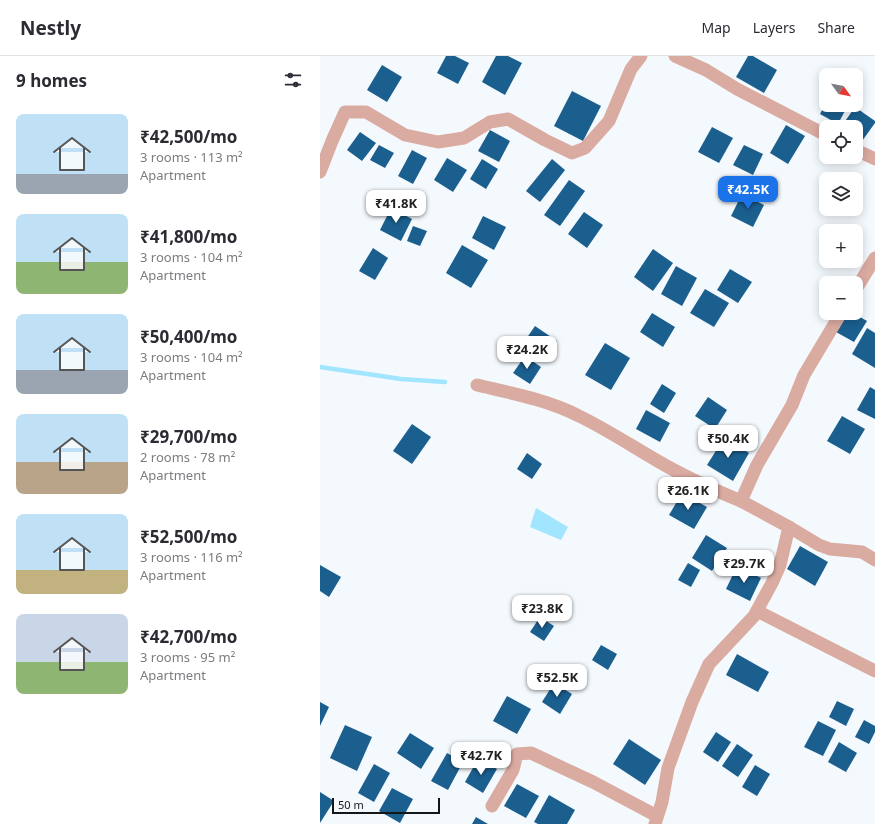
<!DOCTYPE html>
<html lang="en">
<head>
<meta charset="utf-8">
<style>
  :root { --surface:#fff; --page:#f2f2f3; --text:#2b2b33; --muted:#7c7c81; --line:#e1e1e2; --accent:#1a73e8 }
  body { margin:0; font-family:"Noto Sans",sans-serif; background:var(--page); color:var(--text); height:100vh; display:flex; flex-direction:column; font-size:15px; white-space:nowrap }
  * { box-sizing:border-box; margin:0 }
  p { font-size:13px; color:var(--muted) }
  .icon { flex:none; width:22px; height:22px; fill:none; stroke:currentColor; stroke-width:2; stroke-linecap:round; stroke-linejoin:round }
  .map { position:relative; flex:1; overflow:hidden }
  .details { display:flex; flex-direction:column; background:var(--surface); width:320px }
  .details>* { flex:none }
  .needle { width:26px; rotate:123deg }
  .tools { position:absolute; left:499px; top:12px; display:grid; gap:8px }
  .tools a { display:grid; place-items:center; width:44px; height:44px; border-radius:8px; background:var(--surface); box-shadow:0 2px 10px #0003; font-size:20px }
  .scale { position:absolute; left:12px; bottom:10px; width:108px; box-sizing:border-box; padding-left:4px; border:2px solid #151618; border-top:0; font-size:11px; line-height:14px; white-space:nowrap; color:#151618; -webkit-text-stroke:3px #f4f9fd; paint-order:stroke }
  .price { position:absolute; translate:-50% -34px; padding:0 9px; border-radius:8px; background:#fff; color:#222; font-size:13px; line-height:26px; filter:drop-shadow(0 1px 2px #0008) }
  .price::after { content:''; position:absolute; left:50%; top:24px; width:12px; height:9px; margin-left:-6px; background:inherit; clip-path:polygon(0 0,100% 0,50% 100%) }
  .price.active { background:var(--accent); color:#fff }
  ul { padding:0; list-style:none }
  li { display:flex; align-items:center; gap:12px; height:100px; padding:0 16px }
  li span { display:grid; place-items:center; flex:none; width:112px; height:80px; border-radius:8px; color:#555 }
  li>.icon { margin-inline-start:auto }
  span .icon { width:48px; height:48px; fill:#fffc; stroke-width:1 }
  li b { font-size:17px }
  h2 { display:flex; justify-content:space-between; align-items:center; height:48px; padding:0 16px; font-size:17px }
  header { display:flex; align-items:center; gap:24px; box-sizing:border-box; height:56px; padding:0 20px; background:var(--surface); border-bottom:1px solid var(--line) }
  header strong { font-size:19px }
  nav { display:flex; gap:22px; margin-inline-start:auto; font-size:14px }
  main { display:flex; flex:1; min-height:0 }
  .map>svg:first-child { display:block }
  .water { fill:#a1e5ff }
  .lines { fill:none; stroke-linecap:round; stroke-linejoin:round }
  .stream { stroke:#a1e5ff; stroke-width:4.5 }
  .building { fill:#1b5f8f }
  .street { stroke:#daaba1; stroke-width:13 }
</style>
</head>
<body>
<header>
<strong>Nestly</strong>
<nav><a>Map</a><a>Layers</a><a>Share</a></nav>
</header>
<main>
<section class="details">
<h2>9 homes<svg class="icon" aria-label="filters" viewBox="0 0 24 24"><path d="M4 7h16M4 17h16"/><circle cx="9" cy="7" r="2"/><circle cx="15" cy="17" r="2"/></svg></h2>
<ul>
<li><span style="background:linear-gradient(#bfe0f5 75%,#9aa5b1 0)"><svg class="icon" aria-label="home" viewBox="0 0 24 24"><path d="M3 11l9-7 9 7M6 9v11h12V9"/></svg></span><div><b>₹42,500/mo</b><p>3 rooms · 113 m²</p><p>Apartment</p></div></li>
<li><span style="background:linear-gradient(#bfe0f5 60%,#8fb573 0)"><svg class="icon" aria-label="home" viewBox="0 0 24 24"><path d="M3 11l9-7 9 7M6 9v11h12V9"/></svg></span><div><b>₹41,800/mo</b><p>3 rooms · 104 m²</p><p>Apartment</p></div></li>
<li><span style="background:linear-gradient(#bfe0f5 70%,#9aa5b1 0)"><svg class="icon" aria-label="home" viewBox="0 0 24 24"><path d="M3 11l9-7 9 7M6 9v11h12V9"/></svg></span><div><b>₹50,400/mo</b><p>3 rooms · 104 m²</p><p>Apartment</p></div></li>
<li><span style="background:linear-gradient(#bfe0f5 60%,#b9a48a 0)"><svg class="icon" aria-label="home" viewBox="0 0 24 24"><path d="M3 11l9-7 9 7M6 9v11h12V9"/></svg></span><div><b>₹29,700/mo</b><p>2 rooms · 78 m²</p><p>Apartment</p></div></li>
<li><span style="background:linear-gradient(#bfe0f5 70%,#c2b280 0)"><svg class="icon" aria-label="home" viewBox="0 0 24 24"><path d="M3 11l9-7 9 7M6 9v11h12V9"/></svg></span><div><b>₹52,500/mo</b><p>3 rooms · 116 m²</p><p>Apartment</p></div></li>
<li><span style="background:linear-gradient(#c9d6e8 60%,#8fb573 0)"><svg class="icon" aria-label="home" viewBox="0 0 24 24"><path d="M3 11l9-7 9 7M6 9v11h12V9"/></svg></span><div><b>₹42,700/mo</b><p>3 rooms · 95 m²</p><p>Apartment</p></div></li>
</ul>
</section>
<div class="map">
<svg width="555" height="768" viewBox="0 0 555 768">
  <rect width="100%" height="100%" fill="#f4f9fd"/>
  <path class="water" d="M 216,452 L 248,471 L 241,484 L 210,471 Z"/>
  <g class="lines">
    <path class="stream" d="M 0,311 L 81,323 L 125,326"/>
  </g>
  <g class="building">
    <path d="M 126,0 L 135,0 L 149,7 L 138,28 L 117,17 Z"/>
    <path d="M 176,0 L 188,0 L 202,7 L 185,39 L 162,26 Z"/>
    <path d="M 428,0 L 433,0 L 457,14 L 444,37 L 416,21 Z"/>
    <path d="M 62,9 L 82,21 L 67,46 L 47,34 Z"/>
    <path d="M 252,35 L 281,50 L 263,85 L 234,70 Z"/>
    <path d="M 506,47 L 506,49 L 528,49 L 518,68 L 500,58 Z"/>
    <path d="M 535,51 L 555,65 L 555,67 L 542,85 L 536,81 L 536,71 L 521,71 Z"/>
    <path d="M 466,69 L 485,80 L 468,108 L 450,97 Z"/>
    <path d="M 392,71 L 413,82 L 399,107 L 378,96 Z"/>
    <path d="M 170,74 L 190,85 L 179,106 L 158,95 Z"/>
    <path d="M 40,76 L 56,87 L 42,105 L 27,94 Z"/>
    <path d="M 59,89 L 74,97 L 65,112 L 50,104 Z"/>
    <path d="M 424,89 L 443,98 L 433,119 L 413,109 Z"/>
    <path d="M 92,94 L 107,102 L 93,128 L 78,120 Z"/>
    <path d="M 127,102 L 147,114 L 133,136 L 114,124 Z"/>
    <path d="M 162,103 L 178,113 L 166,133 L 150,123 Z"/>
    <path d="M 232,103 L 245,114 L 220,146 L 206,135 Z"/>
    <path d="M 249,124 L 265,135 L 240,170 L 224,159 Z"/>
    <path d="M 422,138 L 444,149 L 433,171 L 411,160 Z"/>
    <path d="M 71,152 L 92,163 L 81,185 L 60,174 Z"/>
    <path d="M 264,156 L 283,169 L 267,192 L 248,178 Z"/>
    <path d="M 163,160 L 186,171 L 174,194 L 152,182 Z"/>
    <path d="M 93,170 L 107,175 L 100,190 L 87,185 Z"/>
    <path d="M 142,189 L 168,204 L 151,232 L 126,217 Z"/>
    <path d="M 53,192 L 68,202 L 55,224 L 39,215 Z"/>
    <path d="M 333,193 L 353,207 L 333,235 L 314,221 Z"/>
    <path d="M 356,210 L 377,222 L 362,250 L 341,238 Z"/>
    <path d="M 410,213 L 432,226 L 418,247 L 397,234 Z"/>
    <path d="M 385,233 L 409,247 L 394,271 L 370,257 Z"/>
    <path d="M 332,257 L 355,271 L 343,291 L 320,276 Z"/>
    <path d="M 527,257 L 533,257 L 547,265 L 534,286 L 516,276 Z"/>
    <path d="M 215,270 L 237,285 L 224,304 L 202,289 Z"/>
    <path d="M 547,272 L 555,277 L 555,312 L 532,298 Z"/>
    <path d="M 285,287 L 310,302 L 291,334 L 265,319 Z"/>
    <path d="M 205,300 L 221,311 L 210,328 L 193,317 Z"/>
    <path d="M 342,328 L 356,337 L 344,357 L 330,348 Z"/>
    <path d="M 550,331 L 555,334 L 555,363 L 537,354 Z"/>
    <path d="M 388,341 L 407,354 L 395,373 L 375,360 Z"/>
    <path d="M 326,354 L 350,367 L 340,386 L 316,373 Z"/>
    <path d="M 522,360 L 545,373 L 530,398 L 507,385 Z"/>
    <path d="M 92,368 L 111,381 L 92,408 L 73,395 Z"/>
    <path d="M 404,382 L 429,397 L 413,425 L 387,409 Z"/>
    <path d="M 207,397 L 222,408 L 212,423 L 197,413 Z"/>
    <path d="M 362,437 L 387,451 L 374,473 L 349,459 Z"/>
    <path d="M 386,479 L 407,492 L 392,515 L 372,502 Z"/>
    <path d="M 480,490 L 508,506 L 495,530 L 467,513 Z"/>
    <path d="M 368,507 L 380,514 L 371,531 L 358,524 Z"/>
    <path d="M 0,509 L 21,521 L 9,541 L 0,535 Z"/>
    <path d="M 417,510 L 441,522 L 430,545 L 406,533 Z"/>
    <path d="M 220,561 L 234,570 L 224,585 L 210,576 Z"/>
    <path d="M 281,589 L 297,598 L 288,614 L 272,604 Z"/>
    <path d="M 417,598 L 449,616 L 438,636 L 406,619 Z"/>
    <path d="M 234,627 L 252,638 L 240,658 L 222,646 Z"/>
    <path d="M 187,640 L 211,653 L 197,678 L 173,665 Z"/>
    <path d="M 517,645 L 534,653 L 526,670 L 509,661 Z"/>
    <path d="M 0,646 L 9,651 L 0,670 Z"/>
    <path d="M 544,664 L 555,670 L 555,676 L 549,688 L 535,681 Z"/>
    <path d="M 498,665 L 516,674 L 503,700 L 484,691 Z"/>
    <path d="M 25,669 L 52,681 L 37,715 L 10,702 Z"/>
    <path d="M 396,676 L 411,686 L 398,706 L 383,696 Z"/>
    <path d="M 90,677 L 114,692 L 101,713 L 77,697 Z"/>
    <path d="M 309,683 L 341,704 L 325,729 L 293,708 Z"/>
    <path d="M 519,686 L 537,697 L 526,716 L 508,706 Z"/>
    <path d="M 417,688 L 433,699 L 418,721 L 402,710 Z"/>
    <path d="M 127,697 L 143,706 L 128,734 L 111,725 Z"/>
    <path d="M 158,703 L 177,713 L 163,737 L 145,726 Z"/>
    <path d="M 54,708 L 70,717 L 54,746 L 38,737 Z"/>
    <path d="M 435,709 L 450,718 L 437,740 L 422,731 Z"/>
    <path d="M 197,728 L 219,740 L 206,762 L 184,750 Z"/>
    <path d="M 72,732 L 93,743 L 80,767 L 59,755 Z"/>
    <path d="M 0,736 L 14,745 L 0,767 Z"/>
    <path d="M 229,739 L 255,754 L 247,768 L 218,768 L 214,766 Z"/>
    <path d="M 156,761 L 168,768 L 152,768 Z"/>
  </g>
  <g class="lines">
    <g class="street">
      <path d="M 355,0 L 386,14 L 417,33 L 506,79"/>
      <path d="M 536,94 L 555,103"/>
      <path d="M 0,116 L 12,85 L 25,56 L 46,56 L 85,79 L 118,86 L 144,82 L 170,66 L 188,63 L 225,84 L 252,97 L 265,92 L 289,65 L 311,13 L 321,0"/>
      <path d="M 536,233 L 555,202"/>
      <path d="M 157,329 C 191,337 228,344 259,360 C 286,373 310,389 336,404 C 363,420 392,433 421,445"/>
      <path d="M 469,471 L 499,489 L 510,493 L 542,496 L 555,504"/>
      <path d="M 437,555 L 555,615"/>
      <path d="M 172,750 L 193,714 L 197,698 L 211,697 L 228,705 L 273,726 L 337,760"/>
      <path d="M 335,768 L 342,746 L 348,712 L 372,646 L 389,608 L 434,560 L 452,527 L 460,509 L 469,471 L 421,445 L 437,409 L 472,349 L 484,319 L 521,257"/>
    </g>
  </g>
</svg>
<div class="tools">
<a><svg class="needle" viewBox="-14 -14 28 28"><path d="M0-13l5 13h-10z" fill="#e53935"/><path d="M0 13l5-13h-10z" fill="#7c7c81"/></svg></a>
<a><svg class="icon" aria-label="locate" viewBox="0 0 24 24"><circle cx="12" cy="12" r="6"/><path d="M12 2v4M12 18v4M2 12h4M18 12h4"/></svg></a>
<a><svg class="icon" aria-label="layers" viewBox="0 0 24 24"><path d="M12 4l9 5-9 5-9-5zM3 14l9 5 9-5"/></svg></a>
<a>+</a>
<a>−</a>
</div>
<div class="scale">50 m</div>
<b class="price active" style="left:428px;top:154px">₹42.5K</b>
<b class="price" style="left:76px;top:168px">₹41.8K</b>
<b class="price" style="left:207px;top:314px">₹24.2K</b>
<b class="price" style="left:408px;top:403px">₹50.4K</b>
<b class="price" style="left:368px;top:455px">₹26.1K</b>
<b class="price" style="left:424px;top:528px">₹29.7K</b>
<b class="price" style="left:222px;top:573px">₹23.8K</b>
<b class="price" style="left:237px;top:642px">₹52.5K</b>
<b class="price" style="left:161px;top:720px">₹42.7K</b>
</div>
</main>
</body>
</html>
